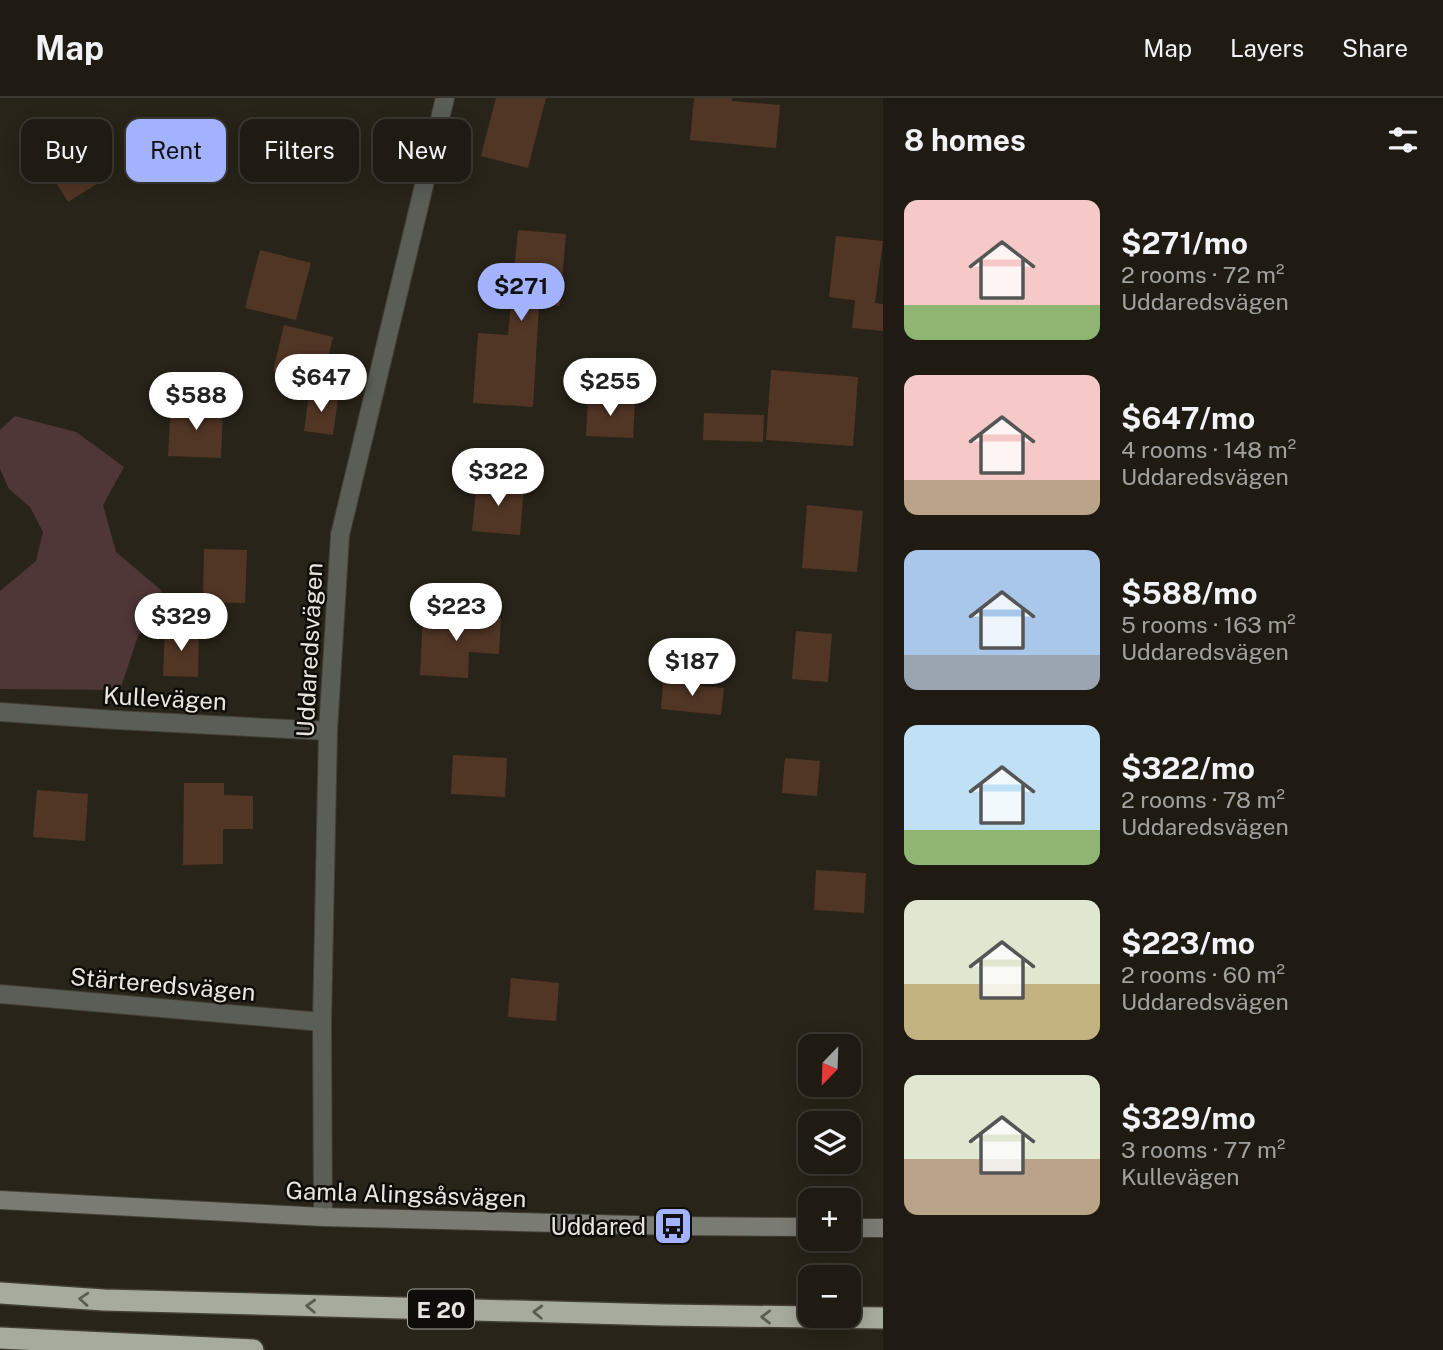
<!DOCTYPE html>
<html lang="en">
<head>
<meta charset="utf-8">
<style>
  :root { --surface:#1f1b13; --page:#27241c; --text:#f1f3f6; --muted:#a1a1a0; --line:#3c3933; --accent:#a3b2fd }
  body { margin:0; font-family:"Public Sans",sans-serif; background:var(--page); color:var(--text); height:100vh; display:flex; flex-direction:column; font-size:26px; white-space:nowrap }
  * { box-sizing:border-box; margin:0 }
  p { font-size:23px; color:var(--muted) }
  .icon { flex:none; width:38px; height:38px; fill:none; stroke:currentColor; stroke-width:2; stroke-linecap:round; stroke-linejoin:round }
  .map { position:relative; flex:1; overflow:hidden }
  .details { display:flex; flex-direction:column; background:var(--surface); width:560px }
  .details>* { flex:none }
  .hud { position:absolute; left:21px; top:21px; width:665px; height:63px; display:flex; gap:14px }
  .needle { width:46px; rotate:203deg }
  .tools { position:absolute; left:798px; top:936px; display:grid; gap:14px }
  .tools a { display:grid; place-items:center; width:63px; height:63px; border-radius:14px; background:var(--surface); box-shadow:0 4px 18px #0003,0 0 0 2px var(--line); font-size:35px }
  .price { position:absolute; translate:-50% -60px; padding:0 16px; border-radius:24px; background:#fff; color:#222; font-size:23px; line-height:46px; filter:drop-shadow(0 2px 4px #0008) }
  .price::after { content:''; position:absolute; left:50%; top:42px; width:21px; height:16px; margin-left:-10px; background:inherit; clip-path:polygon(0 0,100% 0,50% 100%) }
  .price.on { background:var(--accent); color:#111 }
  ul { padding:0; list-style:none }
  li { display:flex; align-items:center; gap:21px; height:175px; padding:0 21px }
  li span { display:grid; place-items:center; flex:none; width:196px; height:140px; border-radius:14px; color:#555 }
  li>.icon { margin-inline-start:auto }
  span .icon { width:84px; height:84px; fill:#fffc; stroke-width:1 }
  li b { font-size:30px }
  h2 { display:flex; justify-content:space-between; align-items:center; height:84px; padding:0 21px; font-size:30px }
  .chip { padding:0 24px; border-radius:14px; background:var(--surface); box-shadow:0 4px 18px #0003,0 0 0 2px var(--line); font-size:24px; line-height:63px }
  .chip.on { background:var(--accent); color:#111 }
  header { display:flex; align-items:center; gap:42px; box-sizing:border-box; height:98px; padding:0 35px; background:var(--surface); border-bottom:2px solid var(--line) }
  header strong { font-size:33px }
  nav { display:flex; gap:38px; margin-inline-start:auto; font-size:24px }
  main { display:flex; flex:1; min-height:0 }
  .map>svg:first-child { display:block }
  .green { fill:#4f3637 }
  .building { fill:#523625 }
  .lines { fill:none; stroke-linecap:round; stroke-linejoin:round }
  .street-casing { stroke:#443f35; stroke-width:20 }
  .secondary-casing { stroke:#443f35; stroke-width:20 }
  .highway-casing { stroke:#443f35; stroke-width:24 }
  .street { stroke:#5b5d57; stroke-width:18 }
  .secondary { stroke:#7a7c74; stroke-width:18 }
  .highway { stroke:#a7ab9d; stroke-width:21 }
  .oneway { stroke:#5b5c53 }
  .labels { text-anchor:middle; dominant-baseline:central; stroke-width:5; stroke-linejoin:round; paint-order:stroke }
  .shield { fill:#0f0d09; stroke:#a8a59f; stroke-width:2 }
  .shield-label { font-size:23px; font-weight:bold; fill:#eae6df }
  .street-label { font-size:24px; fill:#eae6df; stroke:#0f0d09 }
  .poi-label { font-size:24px; fill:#eae6df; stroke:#0f0d09; text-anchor:end }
</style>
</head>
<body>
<header>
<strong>Map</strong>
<nav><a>Map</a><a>Layers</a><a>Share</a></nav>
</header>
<main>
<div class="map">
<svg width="883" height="1252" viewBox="0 0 883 1252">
  <rect width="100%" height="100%" fill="#292419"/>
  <path class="green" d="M 15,318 L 76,334 L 124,369 L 103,407 L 116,454 L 162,493 L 138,538 L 120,592 L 0,591 L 0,493 L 36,463 L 43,434 L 30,409 L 9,391 L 0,371 L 0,332 Z"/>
  <g class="building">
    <path d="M 496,0 L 546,0 L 528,70 L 481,58 Z"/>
    <path d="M 694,0 L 732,0 L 732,3 L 780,7 L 776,50 L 690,42 Z"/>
    <path d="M 83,31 L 111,77 L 68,104 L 40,57 Z"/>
    <path d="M 518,132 L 566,136 L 560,208 L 539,207 L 533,309 L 473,305 L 478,235 L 508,237 Z"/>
    <path d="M 836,138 L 883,143 L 875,205 L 883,206 L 883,233 L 852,230 L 855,202 L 869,204 L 829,199 Z"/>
    <path d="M 260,152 L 311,165 L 296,222 L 245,210 Z"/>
    <path d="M 284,227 L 333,239 L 322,284 L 273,273 Z"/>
    <path d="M 771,272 L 858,279 L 853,348 L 766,342 Z"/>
    <path d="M 309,296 L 338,300 L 333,337 L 304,333 Z"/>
    <path d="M 588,299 L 635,302 L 633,340 L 586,338 Z"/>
    <path d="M 171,307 L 223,309 L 221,360 L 168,358 Z"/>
    <path d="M 704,315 L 764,317 L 763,344 L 703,342 Z"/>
    <path d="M 477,382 L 524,387 L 520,437 L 472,433 Z"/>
    <path d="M 807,407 L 863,413 L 857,474 L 802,470 Z"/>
    <path d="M 204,451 L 247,452 L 245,505 L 203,504 Z"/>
    <path d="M 423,516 L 501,520 L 499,556 L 469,554 L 468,580 L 420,577 Z"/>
    <path d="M 165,530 L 199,531 L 198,579 L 163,578 Z"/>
    <path d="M 796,533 L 832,536 L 828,584 L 792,581 Z"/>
    <path d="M 663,584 L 724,590 L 721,617 L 661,611 Z"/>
    <path d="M 453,657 L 507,660 L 505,699 L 451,696 Z"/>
    <path d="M 785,660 L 820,663 L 817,698 L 782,695 Z"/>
    <path d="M 184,685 L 224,685 L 224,697 L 253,698 L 253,731 L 223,731 L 223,766 L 183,767 Z"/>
    <path d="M 37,692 L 88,696 L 85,743 L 33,739 Z"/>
    <path d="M 816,772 L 866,775 L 864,815 L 814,812 Z"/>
    <path d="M 511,880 L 559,885 L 556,923 L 508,919 Z"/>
  </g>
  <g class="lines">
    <defs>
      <g id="street">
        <path d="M 0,614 L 116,622 L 328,633"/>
        <path d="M 0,896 L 322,924"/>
        <path d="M 323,1119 L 322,924 L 328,633 L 340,437 L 445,0"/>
      </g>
      <g id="secondary">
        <path d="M 0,1102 L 323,1119 L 673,1128 L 810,1129"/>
        <path d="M 849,1130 L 883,1130"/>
      </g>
      <g id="highway">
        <path d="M 0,1195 L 104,1202 L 663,1217 L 883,1220"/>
        <path d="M 0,1240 L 253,1252"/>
      </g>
    </defs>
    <use href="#street" class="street-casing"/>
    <use href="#secondary" class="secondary-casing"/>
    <use href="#highway" class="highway-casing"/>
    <use href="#street" class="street"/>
    <use href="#secondary" class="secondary"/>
    <use href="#highway" class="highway"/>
  </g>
  <defs><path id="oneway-chevron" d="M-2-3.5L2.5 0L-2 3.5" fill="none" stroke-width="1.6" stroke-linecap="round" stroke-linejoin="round" transform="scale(1.75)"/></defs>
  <g class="oneway">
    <use href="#oneway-chevron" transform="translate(84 1201) rotate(-176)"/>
    <use href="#oneway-chevron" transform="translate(311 1208) rotate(-178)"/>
    <use href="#oneway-chevron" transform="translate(538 1214) rotate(-178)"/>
    <use href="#oneway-chevron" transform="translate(766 1219) rotate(-179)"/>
  </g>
  <defs>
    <symbol id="bus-square" viewBox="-11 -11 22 22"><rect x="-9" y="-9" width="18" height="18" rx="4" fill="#a3b2fd" stroke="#0f0d09"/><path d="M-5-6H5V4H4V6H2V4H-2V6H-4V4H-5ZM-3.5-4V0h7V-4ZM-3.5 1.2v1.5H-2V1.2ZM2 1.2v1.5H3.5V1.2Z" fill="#111"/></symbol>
  </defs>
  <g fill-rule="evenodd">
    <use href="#bus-square" x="651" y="1106" width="44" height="44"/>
  </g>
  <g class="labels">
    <rect class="shield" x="408" y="1191.5" width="66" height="39" rx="5"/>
    <g class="shield-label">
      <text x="441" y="1211">E 20</text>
    </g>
    <g class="street-label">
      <text transform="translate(309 552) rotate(-87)">Uddaredsvägen</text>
      <text transform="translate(165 600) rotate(3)">Kullevägen</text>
      <text transform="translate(163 886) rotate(5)">Stärteredsvägen</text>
      <text transform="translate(406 1096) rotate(2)">Gamla Alingsåsvägen</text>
    </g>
    <g class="poi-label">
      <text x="646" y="1128">Uddared</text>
    </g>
  </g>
</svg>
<div class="tools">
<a><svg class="needle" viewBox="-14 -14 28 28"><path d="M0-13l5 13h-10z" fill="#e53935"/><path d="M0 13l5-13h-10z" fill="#a1a1a0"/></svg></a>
<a><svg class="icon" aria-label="layers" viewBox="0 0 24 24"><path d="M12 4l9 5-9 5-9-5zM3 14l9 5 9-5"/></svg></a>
<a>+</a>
<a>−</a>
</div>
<b class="price on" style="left:521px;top:225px">$271</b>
<b class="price" style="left:321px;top:316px">$647</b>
<b class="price" style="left:610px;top:320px">$255</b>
<b class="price" style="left:196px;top:334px">$588</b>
<b class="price" style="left:498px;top:410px">$322</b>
<b class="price" style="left:456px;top:545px">$223</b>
<b class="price" style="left:181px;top:555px">$329</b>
<b class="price" style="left:692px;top:600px">$187</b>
<div class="hud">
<a class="chip">Buy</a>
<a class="chip on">Rent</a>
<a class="chip">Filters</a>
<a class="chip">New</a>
</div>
</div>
<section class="details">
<h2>8 homes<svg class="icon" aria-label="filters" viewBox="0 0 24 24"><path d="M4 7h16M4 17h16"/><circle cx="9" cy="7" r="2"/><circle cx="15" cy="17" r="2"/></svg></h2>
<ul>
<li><span style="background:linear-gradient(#f6c9c9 75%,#8fb573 0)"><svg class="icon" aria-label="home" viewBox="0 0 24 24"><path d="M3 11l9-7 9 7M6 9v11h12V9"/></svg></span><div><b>$271/mo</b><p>2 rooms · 72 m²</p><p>Uddaredsvägen</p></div></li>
<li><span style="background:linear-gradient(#f6c9c9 75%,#b9a48a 0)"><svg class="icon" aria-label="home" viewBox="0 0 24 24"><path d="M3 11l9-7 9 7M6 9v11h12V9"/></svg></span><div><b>$647/mo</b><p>4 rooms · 148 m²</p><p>Uddaredsvägen</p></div></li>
<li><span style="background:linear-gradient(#a9c7e8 75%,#9aa5b1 0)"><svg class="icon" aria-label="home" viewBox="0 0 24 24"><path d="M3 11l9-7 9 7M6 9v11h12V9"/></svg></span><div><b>$588/mo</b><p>5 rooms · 163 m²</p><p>Uddaredsvägen</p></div></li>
<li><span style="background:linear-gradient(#bfe0f5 75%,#8fb573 0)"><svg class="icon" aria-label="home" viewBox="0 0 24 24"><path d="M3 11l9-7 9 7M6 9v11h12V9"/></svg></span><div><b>$322/mo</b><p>2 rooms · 78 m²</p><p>Uddaredsvägen</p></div></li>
<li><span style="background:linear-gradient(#dfe7d0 60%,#c2b280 0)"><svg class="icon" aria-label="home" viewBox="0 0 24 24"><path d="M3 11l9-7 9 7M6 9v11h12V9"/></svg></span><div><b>$223/mo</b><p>2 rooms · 60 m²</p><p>Uddaredsvägen</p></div></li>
<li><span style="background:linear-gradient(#dfe7d0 60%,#b9a48a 0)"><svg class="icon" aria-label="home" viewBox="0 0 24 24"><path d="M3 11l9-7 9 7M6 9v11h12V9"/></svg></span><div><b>$329/mo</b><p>3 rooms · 77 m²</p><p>Kullevägen</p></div></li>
</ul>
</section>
</main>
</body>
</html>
